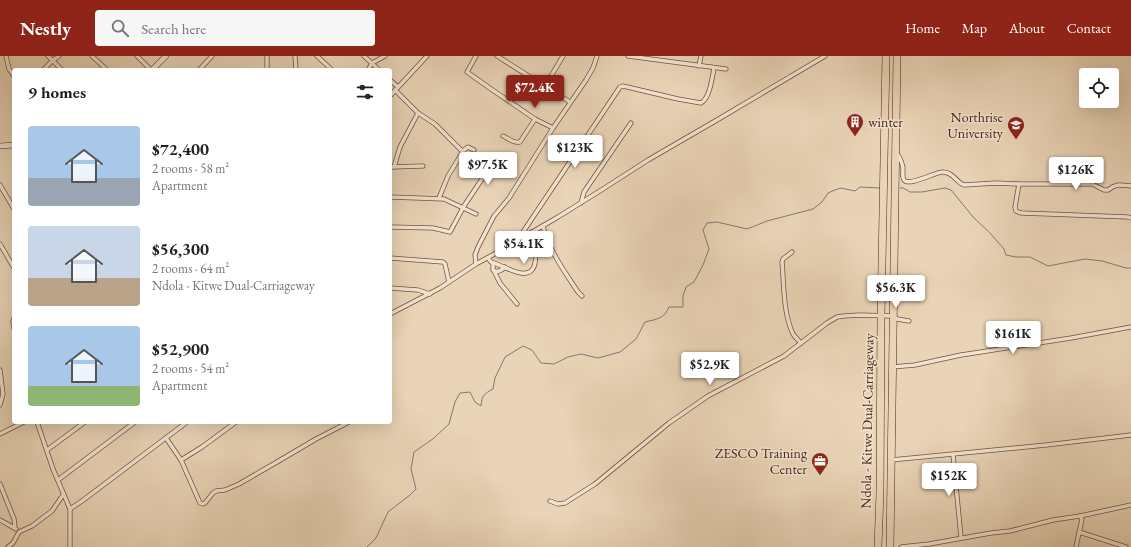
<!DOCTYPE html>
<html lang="en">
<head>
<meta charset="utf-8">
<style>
  :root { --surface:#fff; --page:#f6f6f6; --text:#202124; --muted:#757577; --accent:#8f2418 }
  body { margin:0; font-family:"EB Garamond",serif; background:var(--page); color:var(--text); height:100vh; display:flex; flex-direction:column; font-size:15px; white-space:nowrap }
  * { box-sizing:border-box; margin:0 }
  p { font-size:13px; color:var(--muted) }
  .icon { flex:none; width:22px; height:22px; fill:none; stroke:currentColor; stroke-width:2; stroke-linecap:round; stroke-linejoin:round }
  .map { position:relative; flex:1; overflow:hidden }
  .drawer { position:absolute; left:12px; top:12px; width:380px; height:356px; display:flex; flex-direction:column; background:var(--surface); border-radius:4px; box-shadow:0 4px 16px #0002 }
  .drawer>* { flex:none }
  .buttons { position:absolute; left:1079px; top:12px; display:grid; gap:8px }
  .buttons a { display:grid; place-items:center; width:40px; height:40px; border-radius:4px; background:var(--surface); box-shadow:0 4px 16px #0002; font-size:20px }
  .price { position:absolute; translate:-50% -34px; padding:0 9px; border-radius:4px; background:#fff; color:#222; font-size:13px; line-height:26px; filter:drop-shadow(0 1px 2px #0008) }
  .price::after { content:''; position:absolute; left:50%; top:24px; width:12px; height:9px; margin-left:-6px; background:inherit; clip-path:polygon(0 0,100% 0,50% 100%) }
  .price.current { background:var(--accent); color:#fff }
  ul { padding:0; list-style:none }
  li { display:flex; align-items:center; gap:12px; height:100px; padding:0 16px }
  li span { display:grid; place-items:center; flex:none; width:112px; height:80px; border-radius:4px; color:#555 }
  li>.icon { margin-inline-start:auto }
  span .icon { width:48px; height:48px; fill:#fffc; stroke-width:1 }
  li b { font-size:17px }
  h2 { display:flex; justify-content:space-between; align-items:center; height:48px; padding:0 16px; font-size:17px }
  header { display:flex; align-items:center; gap:24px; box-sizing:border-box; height:56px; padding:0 20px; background:var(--accent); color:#fff }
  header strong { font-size:19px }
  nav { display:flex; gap:22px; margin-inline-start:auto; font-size:14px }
  .search { width:280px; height:36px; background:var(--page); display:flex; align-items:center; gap:10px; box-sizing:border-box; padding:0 14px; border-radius:4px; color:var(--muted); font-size:15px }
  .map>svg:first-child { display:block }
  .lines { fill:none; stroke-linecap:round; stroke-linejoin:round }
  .stream { stroke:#7b7c77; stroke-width:1 }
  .street-casing { stroke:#71523e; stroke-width:5 }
  .secondary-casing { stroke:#492715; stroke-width:6 }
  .highway-casing { stroke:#492715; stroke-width:8 }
  .street { stroke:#f1e3d0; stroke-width:3.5 }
  .secondary { stroke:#f1e3d0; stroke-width:5 }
  .highway { stroke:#ead4b7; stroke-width:7 }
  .labels { text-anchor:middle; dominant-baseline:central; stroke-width:3; stroke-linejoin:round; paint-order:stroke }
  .poi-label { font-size:14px; fill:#492715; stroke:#f1e3d0; text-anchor:end }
  .street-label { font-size:14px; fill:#492715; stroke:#f1e3d0 }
</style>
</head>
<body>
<header>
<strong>Nestly</strong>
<div class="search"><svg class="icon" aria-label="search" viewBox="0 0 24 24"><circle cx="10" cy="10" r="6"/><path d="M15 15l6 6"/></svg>Search here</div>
<nav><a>Home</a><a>Map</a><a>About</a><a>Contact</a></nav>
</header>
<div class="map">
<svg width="1131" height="491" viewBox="0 0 1131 491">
  <rect width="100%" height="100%" fill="#ead4b7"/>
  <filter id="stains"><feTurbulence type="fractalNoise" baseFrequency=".005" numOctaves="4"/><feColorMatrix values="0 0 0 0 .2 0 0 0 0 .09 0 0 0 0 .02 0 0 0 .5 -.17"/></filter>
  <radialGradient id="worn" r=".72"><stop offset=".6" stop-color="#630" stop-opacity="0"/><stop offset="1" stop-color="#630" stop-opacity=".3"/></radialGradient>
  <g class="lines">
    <g class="stream">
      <path d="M 900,132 L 903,132 L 910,136 L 922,136 L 945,132 L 951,134 L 974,162 L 990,177 L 1004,193 L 1006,199 L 1016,201 L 1030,201 L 1048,210 L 1085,203 L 1102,205 L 1126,212 L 1131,212"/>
      <path d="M 367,491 L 376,482 L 388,456 L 410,439 L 416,433 L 411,413 L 414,396 L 434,382 L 449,368 L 455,346 L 460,337 L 470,336 L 475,346 L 481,350 C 482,339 484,338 493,333 L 495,322 L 505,301 L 523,290 L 532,294 L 541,307 L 554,308 L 568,301 L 581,298 L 598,302 L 620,296 L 636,283 L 645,266 C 657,263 664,263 669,251 L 683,251 L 683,240 L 686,231 L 694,226 L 703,209 L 709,193 L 703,174 L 707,167 L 717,166 L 747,173 L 767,165 L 813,153 L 822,146 L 828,137 L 835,134 L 841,132 L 855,135 L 860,131 L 880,132"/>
    </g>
    <defs>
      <g id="street">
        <path d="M 6,0 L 9,13 L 14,20"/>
        <path d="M 48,0 L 62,14"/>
        <path d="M 92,0 L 107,14"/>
        <path d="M 137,0 L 151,14"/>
        <path d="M 295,0 L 296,14"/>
        <path d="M 317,0 L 332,14"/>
        <path d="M 364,0 L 379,14"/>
        <path d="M 476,0 L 467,16 L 491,33 L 535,63 L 520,86 C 514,88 508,82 503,80"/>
        <path d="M 497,0 L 570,46"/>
        <path d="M 628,0 L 726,13"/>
        <path d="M 699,10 L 701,0"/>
        <path d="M 43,14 L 52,5 L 59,0"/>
        <path d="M 199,14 L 212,0"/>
        <path d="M 267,14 L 267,0"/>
        <path d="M 368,14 L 372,7 L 385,0"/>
        <path d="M 390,24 L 398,31"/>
        <path d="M 545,30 L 563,0"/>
        <path d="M 395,34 L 418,57 L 435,68 L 463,96"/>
        <path d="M 390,40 L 427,0"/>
        <path d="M 535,63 L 553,72"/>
        <path d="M 897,97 C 900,102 902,106 903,112 C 903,115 902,121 904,124 C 909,131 935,116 943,116 C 953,116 956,126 964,129 L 996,127 L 1019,128 L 1015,151 L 1016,155 L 1021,157 L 1128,161 L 1131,162"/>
        <path d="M 390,111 L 423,110"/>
        <path d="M 394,111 L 400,91 L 418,57"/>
        <path d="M 1019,128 L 1092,128 L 1104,134 L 1108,134 C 1116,127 1121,129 1131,130"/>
        <path d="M 0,129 L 14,153"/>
        <path d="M 390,141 L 444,143 L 476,158"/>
        <path d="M 439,142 L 448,120 L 464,94 L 468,91 L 474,94"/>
        <path d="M 581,147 L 584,136 L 631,67"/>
        <path d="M 543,170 C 549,194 564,215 578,236 L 582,240"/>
        <path d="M 390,171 L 433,172 L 450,176 L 464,150 L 486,117 L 496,100"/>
        <path d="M 519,182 L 620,31 L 623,30 L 678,43 L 701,47 C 710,42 712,22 714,12"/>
        <path d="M 0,188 L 14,212"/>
        <path d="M 792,196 L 783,203 L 782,206 C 784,228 783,257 793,278 C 795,281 798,284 801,287"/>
        <path d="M 390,202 L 443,206 L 445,208 L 449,226"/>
        <path d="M 488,202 L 491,206 L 494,207 C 502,210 513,216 521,217 C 543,220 534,188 532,176"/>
        <path d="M 493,207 L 493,214 C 497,217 501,215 505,211"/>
        <path d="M 476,208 L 475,199 L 478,191 L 494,160 L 509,142 L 553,72 L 586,24 L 593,12 L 597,0"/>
        <path d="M 494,215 L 500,227 L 517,248"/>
        <path d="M 390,232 L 418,234 L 430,238"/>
        <path d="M 390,258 L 440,232 L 476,208 L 498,196 L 558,161 L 603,133 L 648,104 L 717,64 L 825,0"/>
        <path d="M 14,262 L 13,265 L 14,273"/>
        <path d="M 892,311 L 915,309 L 961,299 L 1071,282 L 1131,271"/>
        <path d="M 0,314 L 3,338 L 0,349"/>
        <path d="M 37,366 L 53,413 L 70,453 L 70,491"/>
        <path d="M 0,378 L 24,366"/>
        <path d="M 166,382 L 181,404 L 200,447 L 203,448 L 205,447 L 213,437 L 216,435 L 225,434 L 239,428 L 277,406 L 316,383 L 349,366"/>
        <path d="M 47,394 L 85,366"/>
        <path d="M 953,399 L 961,481"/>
        <path d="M 181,404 L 202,391 L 236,366"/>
        <path d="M 891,404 L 1046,389 L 1131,379"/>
        <path d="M 58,424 L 135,366"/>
        <path d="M 0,428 L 14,463 L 15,472"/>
        <path d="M 550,445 L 558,448 L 565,447 L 595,428 L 669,367 L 708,340 L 784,300 L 827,267 L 837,261 L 844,260 L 860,259 L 893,260 L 897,263 L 909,265"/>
        <path d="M 70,453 L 82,445 L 187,366"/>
        <path d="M 1080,460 L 1131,449"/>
        <path d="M 0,464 L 16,473"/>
        <path d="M 1079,476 L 1126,491"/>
        <path d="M 8,491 L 13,487 L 19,476 L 32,470 L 52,455 L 63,439"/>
        <path d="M 901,491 L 929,488 L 991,477 L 1010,475 L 1053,464 L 1080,460 L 1082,463 L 1076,491"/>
      </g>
      <g id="secondary">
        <path d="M 152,14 L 166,0"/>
        <path d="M 0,90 L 14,89"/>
      </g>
      <g id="highway">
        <path d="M 878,491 L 880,437 L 881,260 L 886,0"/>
        <path d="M 890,491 L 897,0"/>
      </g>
    </defs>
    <use href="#street" class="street-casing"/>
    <use href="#secondary" class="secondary-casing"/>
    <use href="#highway" class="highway-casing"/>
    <use href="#street" class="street"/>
    <use href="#secondary" class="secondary"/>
    <use href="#highway" class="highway"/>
  </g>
  <defs>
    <symbol id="building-pin" viewBox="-11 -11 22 30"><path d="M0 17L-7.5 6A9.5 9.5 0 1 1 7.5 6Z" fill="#8f2418" stroke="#f1e3d0"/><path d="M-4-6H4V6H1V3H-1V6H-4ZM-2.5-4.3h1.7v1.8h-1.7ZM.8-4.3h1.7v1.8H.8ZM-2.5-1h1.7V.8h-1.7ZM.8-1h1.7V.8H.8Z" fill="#fff"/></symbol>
    <symbol id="university-pin" viewBox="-11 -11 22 30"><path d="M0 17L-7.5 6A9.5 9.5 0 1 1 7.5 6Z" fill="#8f2418" stroke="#f1e3d0"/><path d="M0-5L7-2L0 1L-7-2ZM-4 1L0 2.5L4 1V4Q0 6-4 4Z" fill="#fff"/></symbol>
    <symbol id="office-pin" viewBox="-11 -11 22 30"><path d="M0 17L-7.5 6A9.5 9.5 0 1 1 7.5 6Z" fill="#8f2418" stroke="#f1e3d0"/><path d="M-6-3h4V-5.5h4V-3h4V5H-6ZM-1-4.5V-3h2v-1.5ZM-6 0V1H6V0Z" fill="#fff"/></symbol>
  </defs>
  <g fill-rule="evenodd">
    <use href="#building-pin" x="845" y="56" width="20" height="27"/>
    <use href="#university-pin" x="1006" y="59" width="20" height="27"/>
    <use href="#office-pin" x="810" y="395" width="20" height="27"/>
  </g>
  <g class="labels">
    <g class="poi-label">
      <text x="1003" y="61">Northrise<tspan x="1003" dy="16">University</tspan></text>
      <text x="868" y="66" text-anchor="start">winter</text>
      <text x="807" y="397">ZESCO Training<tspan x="807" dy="16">Center</tspan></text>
    </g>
    <g class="street-label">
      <text transform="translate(867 365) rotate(-89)">Ndola - Kitwe Dual-Carriageway</text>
    </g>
  </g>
  <rect width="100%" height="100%" filter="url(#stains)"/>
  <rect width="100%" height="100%" fill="url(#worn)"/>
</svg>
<div class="buttons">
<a><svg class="icon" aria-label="locate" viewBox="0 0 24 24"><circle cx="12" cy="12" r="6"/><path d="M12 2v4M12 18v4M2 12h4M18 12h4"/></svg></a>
</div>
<b class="price current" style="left:535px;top:53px">$72.4K</b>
<b class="price" style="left:575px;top:113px">$123K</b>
<b class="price" style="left:488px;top:130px">$97.5K</b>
<b class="price" style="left:1076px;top:135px">$126K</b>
<b class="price" style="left:524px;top:209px">$54.1K</b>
<b class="price" style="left:896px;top:253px">$56.3K</b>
<b class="price" style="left:1013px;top:299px">$161K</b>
<b class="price" style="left:710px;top:330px">$52.9K</b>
<b class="price" style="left:949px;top:441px">$152K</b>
<section class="drawer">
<h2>9 homes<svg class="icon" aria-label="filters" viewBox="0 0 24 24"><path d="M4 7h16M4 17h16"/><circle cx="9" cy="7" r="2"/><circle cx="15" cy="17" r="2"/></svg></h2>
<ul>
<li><span style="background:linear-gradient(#a9c7e8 65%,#9aa5b1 0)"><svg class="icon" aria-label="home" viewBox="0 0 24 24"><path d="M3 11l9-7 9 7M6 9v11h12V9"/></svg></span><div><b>$72,400</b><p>2 rooms · 58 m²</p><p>Apartment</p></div></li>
<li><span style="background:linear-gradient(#c9d6e8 65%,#b9a48a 0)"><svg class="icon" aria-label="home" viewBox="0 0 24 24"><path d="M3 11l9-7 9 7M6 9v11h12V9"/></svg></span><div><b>$56,300</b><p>2 rooms · 64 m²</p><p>Ndola - Kitwe Dual-Carriageway</p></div></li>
<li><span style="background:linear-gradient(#a9c7e8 75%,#8fb573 0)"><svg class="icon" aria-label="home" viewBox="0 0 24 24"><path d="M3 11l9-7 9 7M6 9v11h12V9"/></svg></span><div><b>$52,900</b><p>2 rooms · 54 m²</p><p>Apartment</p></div></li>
</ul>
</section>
</div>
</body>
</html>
